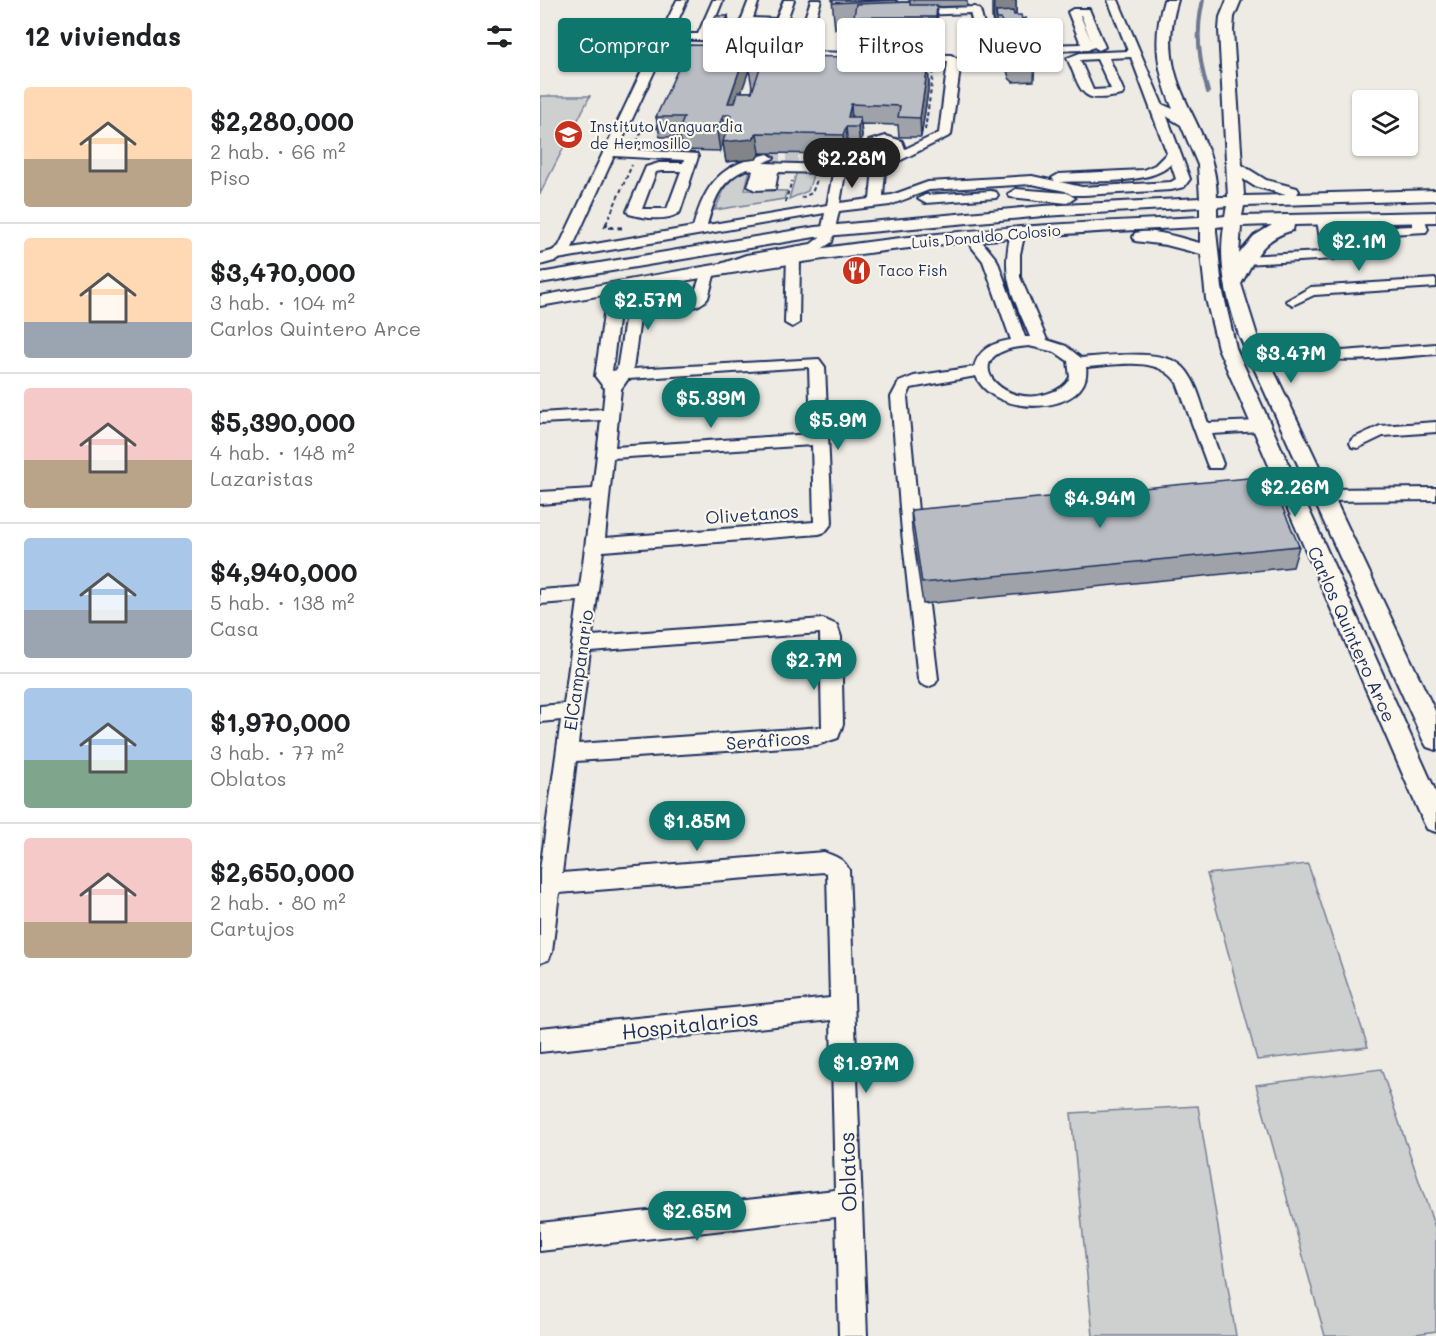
<!DOCTYPE html>
<html lang="es">
<head>
<meta charset="utf-8">
<style>
  :root { --surface:#fff; --page:#f2f2f2; --text:#202124; --muted:#757577; --line:#e0e0e0; --accent:#0f766e }
  body { margin:0; font-family:Mali,sans-serif; background:var(--page); color:var(--text); height:100vh; display:flex; flex-direction:column; font-size:22px; white-space:nowrap }
  * { box-sizing:border-box; margin:0 }
  p { font-size:20px; color:var(--muted) }
  .icon { flex:none; width:33px; height:33px; fill:none; stroke:currentColor; stroke-width:2; stroke-linecap:round; stroke-linejoin:round }
  .map { position:relative; flex:1; overflow:hidden }
  .sheet { display:flex; flex-direction:column; background:var(--surface); width:540px }
  .sheet>* { flex:none }
  .hud { position:absolute; left:18px; top:18px; width:570px; height:54px; display:flex; gap:12px }
  .controls { position:absolute; left:812px; top:90px; display:grid; gap:12px }
  .controls a { display:grid; place-items:center; width:66px; height:66px; border-radius:6px; background:var(--surface); box-shadow:0 2px 4px #0004; font-size:30px }
  .price { position:absolute; translate:-50% -51px; padding:0 14px; border-radius:21px; background:var(--accent); color:#fff; font-size:20px; line-height:39px; filter:drop-shadow(0 2px 3px #0008) }
  .price::after { content:''; position:absolute; left:50%; top:36px; width:18px; height:14px; margin-left:-9px; background:inherit; clip-path:polygon(0 0,100% 0,50% 100%) }
  .price.active { background:#222; color:#fff }
  ul { padding:0; list-style:none }
  li { display:flex; align-items:center; gap:18px; height:150px; padding:0 24px }
  li+li { border-top:2px solid var(--line) }
  li span { display:grid; place-items:center; flex:none; width:168px; height:120px; border-radius:6px; color:#555 }
  li>.icon { margin-inline-start:auto }
  span .icon { width:72px; height:72px; fill:#fffc; stroke-width:1 }
  li b { font-size:26px }
  h2 { display:flex; justify-content:space-between; align-items:center; height:72px; padding:0 24px; font-size:26px }
  .tag { padding:0 21px; border-radius:6px; background:var(--surface); box-shadow:0 2px 4px #0004; font-size:21px; line-height:54px }
  .tag.active { background:var(--accent); color:#fff }
  main { display:flex; flex:1; min-height:0 }
  .map>svg:first-child { display:block }
  .green { fill:#cecfcf; stroke:#747f96; stroke-width:1.5 }
  .lines { fill:none; stroke-linecap:round; stroke-linejoin:round }
  .stream { stroke:#6d7892; stroke-width:4 }
  .minor-tunnel { stroke:#c4c5c9; stroke-width:12; stroke-dasharray:12 6; stroke-linecap:butt }
  .minor-casing { stroke:#1b2f5e; stroke-width:4 }
  .major-casing { stroke:#1b2f5e; stroke-width:4 }
  .path-far1 { stroke:#1b2f5e; stroke-width:2; stroke-dasharray:4 3; stroke-linecap:butt }
  .path { stroke:#1b2f5e; stroke-width:3; stroke-dasharray:4.5 4; stroke-linecap:butt }
  .minor { fill:#fbf7ec; fill-rule:evenodd }
  .major { fill:#fbf7ec; fill-rule:evenodd }
  .wall { fill:#9fa2a8; stroke:#1b2f5e; stroke-width:1.5; fill-rule:evenodd }
  .shaded-wall { fill:#828488; stroke:#1b2f5e; stroke-width:1.5 }
  .building { fill:#b9bcc3; stroke:#1b2f5e; stroke-width:1.5 }
  .labels { text-anchor:middle; dominant-baseline:central; stroke-width:4.5; stroke-linejoin:round; paint-order:stroke }
  .far-poi-label { font-size:15px; fill:#1b2f5e; stroke:#fbf7ec; text-anchor:start }
  .far-street-label { font-size:15px; fill:#1b2f5e; stroke:#fbf7ec }
  .street-label { font-size:18px; fill:#1b2f5e; stroke:#fbf7ec }
  .near-street-label { font-size:21px; fill:#1b2f5e; stroke:#fbf7ec }
</style>
</head>
<body>
<main>
<section class="sheet">
<h2>12 viviendas<svg class="icon" aria-label="filters" viewBox="0 0 24 24"><path d="M4 7h16M4 17h16"/><circle cx="9" cy="7" r="2"/><circle cx="15" cy="17" r="2"/></svg></h2>
<ul>
<li><span style="background:linear-gradient(#ffd9b3 60%,#b9a48a 0)"><svg class="icon" aria-label="home" viewBox="0 0 24 24"><path d="M3 11l9-7 9 7M6 9v11h12V9"/></svg></span><div><b>$2,280,000</b><p>2 hab. · 66 m²</p><p>Piso</p></div></li>
<li><span style="background:linear-gradient(#ffd9b3 70%,#9aa5b1 0)"><svg class="icon" aria-label="home" viewBox="0 0 24 24"><path d="M3 11l9-7 9 7M6 9v11h12V9"/></svg></span><div><b>$3,470,000</b><p>3 hab. · 104 m²</p><p>Carlos Quintero Arce</p></div></li>
<li><span style="background:linear-gradient(#f6c9c9 60%,#b9a48a 0)"><svg class="icon" aria-label="home" viewBox="0 0 24 24"><path d="M3 11l9-7 9 7M6 9v11h12V9"/></svg></span><div><b>$5,390,000</b><p>4 hab. · 148 m²</p><p>Lazaristas</p></div></li>
<li><span style="background:linear-gradient(#a9c7e8 60%,#9aa5b1 0)"><svg class="icon" aria-label="home" viewBox="0 0 24 24"><path d="M3 11l9-7 9 7M6 9v11h12V9"/></svg></span><div><b>$4,940,000</b><p>5 hab. · 138 m²</p><p>Casa</p></div></li>
<li><span style="background:linear-gradient(#a9c7e8 60%,#7fa58c 0)"><svg class="icon" aria-label="home" viewBox="0 0 24 24"><path d="M3 11l9-7 9 7M6 9v11h12V9"/></svg></span><div><b>$1,970,000</b><p>3 hab. · 77 m²</p><p>Oblatos</p></div></li>
<li><span style="background:linear-gradient(#f6c9c9 70%,#b9a48a 0)"><svg class="icon" aria-label="home" viewBox="0 0 24 24"><path d="M3 11l9-7 9 7M6 9v11h12V9"/></svg></span><div><b>$2,650,000</b><p>2 hab. · 80 m²</p><p>Cartujos</p></div></li>
</ul>
</section>
<div class="map">
<svg width="896" height="1336" viewBox="0 0 896 1336">
  <rect width="100%" height="100%" fill="#eeebe4"/>
  <filter id="ink" filterUnits="userSpaceOnUse"><feTurbulence type="fractalNoise" baseFrequency=".0167" numOctaves="2"/><feDisplacementMap in="SourceGraphic" scale="12" xChannelSelector="R" yChannelSelector="G"/><feConvolveMatrix kernelMatrix="1 2 1 2 8 2 1 2 1" color-interpolation-filters="sRGB"/></filter>
  <g filter="url(#ink)">
    <g class="green">
      <path d="M 0,96 L 50,96 L 0,194 Z"/>
      <path d="M 210,170 L 205,190 L 247,191 L 244,199 L 175,210 C 183,191 188,175 210,170 Z"/>
      <path d="M 257,171 L 274,172 L 268,191 L 249,199 Z"/>
      <path d="M 768,864 L 828,1047 L 717,1060 L 667,874 Z"/>
      <path d="M 841,1069 L 896,1231 L 896,1331 L 863,1336 L 785,1336 L 716,1085 Z"/>
      <path d="M 658,1106 L 696,1336 L 553,1336 L 531,1113 Z"/>
    </g>
    <g class="lines">
      <path class="stream" d="M 663,0 C 655,33 659,60 668,92"/>
      <path class="minor-tunnel" d="M 228,158 L 284,159"/>
      <defs>
        <g id="minor">
          <path d="M 137,0 L 147,0 L 132,34 L 158,34 L 173,0 L 183,0 L 169,34 L 230,36 L 234,25 L 206,24 L 201,21 L 209,0 L 219,0 L 213,18 L 236,19 L 244,0 L 254,0 L 240,39 L 234,42 L 123,39 L 120,35 Z"/>
          <path d="M 271,0 L 281,0 L 265,52 L 411,55 L 421,61 L 411,135 L 349,166 L 345,170 L 343,196 L 352,195 L 388,182 L 492,176 L 515,181 L 512,178 L 519,174 L 603,170 L 615,165 L 627,153 L 591,57 L 569,58 L 584,92 L 582,95 C 539,104 543,93 527,58 L 540,53 L 588,51 L 568,0 L 578,0 L 623,106 L 650,179 L 644,187 L 631,190 L 544,195 L 532,195 L 525,191 L 492,184 L 389,190 L 350,205 L 299,211 L 292,242 L 280,250 L 256,255 L 260,258 L 259,323 L 252,327 L 245,323 L 247,256 L 209,263 L 180,273 L 175,272 L 168,298 C 159,310 131,312 117,308 L 113,280 L 120,276 L 125,277 L 129,301 L 153,297 L 163,269 L 173,269 L 175,266 L 206,255 L 271,244 L 280,237 L 285,213 L 12,260 L 7,259 L 5,256 L 19,246 L 106,62 L 114,51 L 122,49 L 254,51 ZM 122,55 L 408,61 L 399,133 L 365,149 L 362,141 L 346,136 L 329,141 L 326,148 L 334,158 L 330,199 L 300,203 L 306,168 L 303,160 L 284,155 L 279,156 L 278,159 L 291,165 L 223,163 L 234,158 L 228,154 C 180,166 167,180 153,227 L 32,248 L 74,156 L 144,160 L 143,163 L 119,163 L 106,167 L 87,211 L 89,214 C 103,218 128,222 140,212 L 158,157 L 157,154 L 81,149 L 79,147 ZM 557,59 L 571,89 L 553,90 L 540,60 ZM 346,144 L 352,146 L 353,151 L 347,157 L 338,147 ZM 631,164 L 636,179 L 631,182 L 542,187 L 520,182 C 550,180 610,186 631,164 ZM 207,169 L 213,171 L 208,186 L 215,190 L 235,189 L 238,172 L 293,173 L 287,205 L 167,225 C 174,200 181,179 207,169 ZM 121,171 L 141,171 L 127,209 L 102,209 L 116,172 Z"/>
          <path d="M 435,7 L 440,10 L 445,29 L 487,31 L 487,24 L 495,24 L 503,45 L 541,44 L 528,12 L 533,9 L 549,9 L 565,47 L 559,50 L 554,47 L 548,50 L 502,51 L 493,48 L 489,38 L 436,34 L 430,13 L 382,15 L 377,12 L 382,9 ZM 540,15 L 541,15 L 551,41 Z"/>
          <path d="M 451,191 L 456,192 L 458,195 L 456,198 L 385,203 L 378,199 L 385,195 Z"/>
          <path d="M 877,213 L 884,217 L 888,229 L 886,232 L 794,237 L 797,256 L 795,259 L 704,264 L 697,260 L 704,256 L 782,252 L 777,220 L 779,217 L 789,217 L 792,229 L 873,226 L 870,217 Z"/>
          <path d="M 478,228 L 485,232 L 480,254 L 480,277 L 507,340 L 526,346 L 541,358 C 567,356 623,348 643,367 C 657,381 662,406 668,423 L 720,421 L 726,422 L 728,426 L 726,430 L 720,431 L 672,434 L 683,464 L 681,468 L 669,468 L 667,464 L 637,383 C 619,355 575,365 546,367 C 553,414 454,420 436,376 L 371,388 L 367,397 L 380,532 L 398,679 L 395,684 L 388,687 L 381,684 L 378,679 L 362,532 L 351,397 L 359,382 L 374,376 L 434,367 C 439,349 452,343 471,340 L 443,261 L 423,236 L 425,233 L 435,233 L 457,260 L 485,337 L 490,337 C 473,294 460,280 471,232 ZM 489,346 L 515,352 L 528,361 L 530,377 C 526,386 519,390 509,393 C 466,409 424,364 466,350 C 473,347 482,347 489,346 Z"/>
          <path d="M 98,279 L 105,283 L 93,369 L 279,359 L 285,367 L 292,523 L 285,532 L 279,534 L 63,551 L 52,636 L 283,619 L 297,625 L 301,637 L 303,724 L 298,738 L 277,745 L 36,761 L 22,873 L 284,852 C 296,857 303,858 309,870 L 327,1336 L 299,1336 L 296,1217 L 0,1251 L 0,1223 L 295,1190 L 291,1020 L 0,1052 L 0,1028 L 290,998 L 287,873 L 284,872 L 19,893 L 12,952 L 8,960 L 0,963 L 0,870 L 21,720 L 0,722 L 0,706 L 24,704 L 38,601 L 0,604 L 0,590 L 40,587 L 51,500 L 0,504 L 0,492 L 53,489 L 61,420 L 0,423 L 0,413 L 63,409 L 65,389 L 55,376 L 68,287 L 75,283 L 82,287 L 72,371 L 77,370 L 91,283 ZM 269,367 L 271,434 L 75,447 L 81,389 L 88,379 ZM 272,445 L 274,522 L 65,538 L 73,458 ZM 280,633 L 282,727 L 38,744 L 50,651 Z"/>
          <path d="M 896,279 L 896,287 L 774,295 L 753,305 L 746,301 L 771,287 Z"/>
          <path d="M 896,344 L 896,354 C 874,355 782,367 769,353 L 777,348 L 802,351 Z"/>
          <path d="M 896,422 L 896,432 L 843,436 L 818,448 L 812,447 L 810,443 L 812,439 L 840,426 Z"/>
          <path d="M 896,488 L 896,500 L 782,501 L 776,499 L 773,495 L 776,491 L 782,489 Z"/>
        </g>
        <g id="major">
          <path d="M 624,0 L 638,0 C 610,89 676,119 677,197 L 688,197 L 679,30 L 680,17 L 687,0 L 701,0 L 694,17 L 693,30 L 702,165 L 726,180 L 757,188 L 759,191 L 757,194 L 896,190 L 896,200 L 704,206 L 702,216 L 896,212 L 896,222 L 754,225 L 753,230 C 720,240 717,256 701,284 L 717,335 L 896,713 L 896,750 L 887,747 L 883,740 L 699,335 C 687,298 678,266 684,226 L 676,227 L 676,231 L 682,288 L 696,348 L 896,792 L 896,832 L 887,829 L 883,821 L 678,348 L 666,299 L 661,254 L 626,245 L 595,241 L 593,237 L 595,233 C 615,228 640,238 660,243 L 660,227 C 565,231 472,236 378,247 C 251,261 125,284 0,306 L 0,296 C 125,273 251,250 378,236 C 472,226 566,221 660,217 L 660,207 L 503,216 L 275,237 L 0,283 L 0,273 L 275,227 L 503,206 L 660,198 L 658,165 L 641,125 L 610,106 L 617,102 L 633,109 C 617,72 612,39 624,0 ZM 703,179 L 714,186 L 746,195 L 704,196 ZM 687,206 L 685,216 L 677,217 L 677,207 ZM 732,225 L 714,236 L 699,254 L 701,226 Z"/>
          <path d="M 476,189 L 527,193 L 535,198 L 527,203 L 470,197 L 468,194 Z"/>
          <path d="M 12,251 L 18,252 L 21,256 L 18,260 L 0,265 L 0,254 Z"/>
        </g>
      </defs>
      <use href="#minor" class="minor-casing"/>
      <use href="#major" class="major-casing"/>
      <g class="path-far1">
        <path d="M 385,130 L 394,69"/>
        <path d="M 97,142 L 102,130 L 116,130 L 120,121"/>
        <path d="M 261,198 L 272,193 L 277,180"/>
        <path d="M 245,202 L 252,181"/>
        <path d="M 66,224 L 92,165"/>
      </g>
      <path class="path" d="M 67,223 L 65,227 L 83,228"/>
      <use href="#minor" class="minor"/>
      <use href="#major" class="major"/>
    </g>
    <g class="wall">
      <path d="M 292,0 L 357,0 L 357,2 L 369,2 L 369,0 L 427,0 L 427,6 L 397,7 L 398,31 L 397,43 L 316,43 L 315,28 L 295,29 Z"/>
      <path d="M 452,0 L 476,0 L 476,15 L 495,54 L 494,81 L 473,82 L 469,78 L 461,46 L 457,46 L 456,26 L 453,26 L 452,16 Z"/>
      <path d="M 188,16 L 192,42 L 190,46 L 211,65 L 335,57 L 336,64 L 388,65 L 389,84 L 381,137 L 359,137 L 358,125 L 321,124 L 322,136 L 320,147 L 308,147 L 305,154 L 220,153 L 216,159 L 186,162 L 183,143 L 180,151 L 143,150 L 140,137 L 120,137 L 116,117 L 177,46 L 173,22 ZM 209,70 L 212,87 L 213,87 L 212,92 L 201,92 Z"/>
      <path d="M 371,510 L 759,546 L 753,567 L 383,604 L 372,531 Z"/>
    </g>
    <g class="shaded-wall">
      <path d="M 454,0 L 476,0 L 476,24 L 461,19 L 456,12 L 456,26 L 453,26 Z"/>
      <path d="M 397,5 L 398,31 L 397,43 L 396,17 Z"/>
      <path d="M 188,16 L 192,42 L 189,49 L 185,22 Z"/>
      <path d="M 208,46 L 211,65 L 209,67 L 209,70 L 192,120 L 188,103 Z"/>
      <path d="M 388,65 L 389,84 L 381,137 L 380,118 Z"/>
      <path d="M 311,104 L 312,124 L 308,117 Z"/>
      <path d="M 183,115 L 186,135 L 217,133 L 220,153 L 216,159 L 186,162 L 183,143 L 180,151 L 177,131 Z"/>
      <path d="M 320,117 L 322,136 L 320,147 L 318,127 Z"/>
      <path d="M 306,127 L 308,147 L 305,154 L 303,135 Z"/>
    </g>
    <g class="building">
      <path d="M 292,0 L 356,0 L 293,3 Z"/>
      <path d="M 370,2 L 370,5 L 397,5 L 396,17 L 314,17 L 316,4 Z"/>
      <path d="M 473,11 L 474,15 L 481,15 L 482,19 L 486,18 L 495,54 L 474,55 L 469,51 L 461,19 L 457,19 L 456,12 Z"/>
      <path d="M 176,16 L 188,16 L 185,22 L 173,22 Z"/>
      <path d="M 149,45 L 208,46 L 188,103 L 195,103 L 198,92 L 212,92 L 220,68 L 209,67 L 218,56 L 335,57 L 333,64 L 388,65 L 380,118 L 358,117 L 360,106 L 311,104 L 308,117 L 320,117 L 318,127 L 306,127 L 303,135 L 217,133 L 213,139 L 183,142 L 191,115 L 183,115 L 177,131 L 139,131 L 144,117 L 116,117 Z"/>
      <path d="M 729,476 L 759,546 L 382,583 L 371,510 Z"/>
    </g>
  </g>
  <defs>
    <symbol id="school-disc" viewBox="-11 -11 22 22"><circle r="9.5" fill="#c8321e" stroke="#fbf7ec"/><path d="M0-5L7-2L0 1L-7-2ZM-4 1L0 2.5L4 1V4Q0 6-4 4Z" fill="#fff"/></symbol>
    <symbol id="restaurant-disc" viewBox="-11 -11 22 22"><circle r="9.5" fill="#c8321e" stroke="#fbf7ec"/><path d="M-5-6h1v4h1v-4h1v4h1v-4h1v5L-1.5 .5V6h-2V.5L-5-1ZM5-6V6H3V1.5H1.5Q1.5-4 5-6Z" fill="#fff"/></symbol>
  </defs>
  <g fill-rule="evenodd">
    <use href="#school-disc" x="12" y="118" width="33" height="33"/>
    <use href="#restaurant-disc" x="300" y="254" width="33" height="33"/>
  </g>
  <g class="labels">
    <g class="far-poi-label">
      <text x="50" y="126">Instituto Vanguardia<tspan x="50" dy="17">de Hermosillo</tspan></text>
      <text x="338" y="270">Taco Fish</text>
    </g>
    <g class="far-street-label">
      <text transform="translate(446 236) rotate(-5)">Luis Donaldo Colosio</text>
    </g>
    <g class="street-label">
      <text transform="translate(212 514) rotate(-4)">Olivetanos</text>
      <text transform="translate(812 634) rotate(66)">Carlos Quintero Arce</text>
      <text transform="translate(38 670) rotate(-82)">ElCampanario</text>
      <text transform="translate(228 740) rotate(-4)">Seráficos</text>
    </g>
    <g class="near-street-label">
      <text transform="translate(150 1024) rotate(-6)">Hospitalarios</text>
      <text transform="translate(307 1172) rotate(-92)">Oblatos</text>
    </g>
  </g>
</svg>
<div class="controls">
<a><svg class="icon" aria-label="layers" viewBox="0 0 24 24"><path d="M12 4l9 5-9 5-9-5zM3 14l9 5 9-5"/></svg></a>
</div>
<b class="price active" style="left:312px;top:189px">$2.28M</b>
<b class="price" style="left:819px;top:272px">$2.1M</b>
<b class="price" style="left:108px;top:331px">$2.57M</b>
<b class="price" style="left:751px;top:384px">$3.47M</b>
<b class="price" style="left:171px;top:429px">$5.39M</b>
<b class="price" style="left:298px;top:451px">$5.9M</b>
<b class="price" style="left:755px;top:518px">$2.26M</b>
<b class="price" style="left:560px;top:529px">$4.94M</b>
<b class="price" style="left:274px;top:691px">$2.7M</b>
<b class="price" style="left:157px;top:852px">$1.85M</b>
<b class="price" style="left:326px;top:1094px">$1.97M</b>
<b class="price" style="left:157px;top:1242px">$2.65M</b>
<div class="hud">
<a class="tag active">Comprar</a>
<a class="tag">Alquilar</a>
<a class="tag">Filtros</a>
<a class="tag">Nuevo</a>
</div>
</div>
</main>
</body>
</html>
